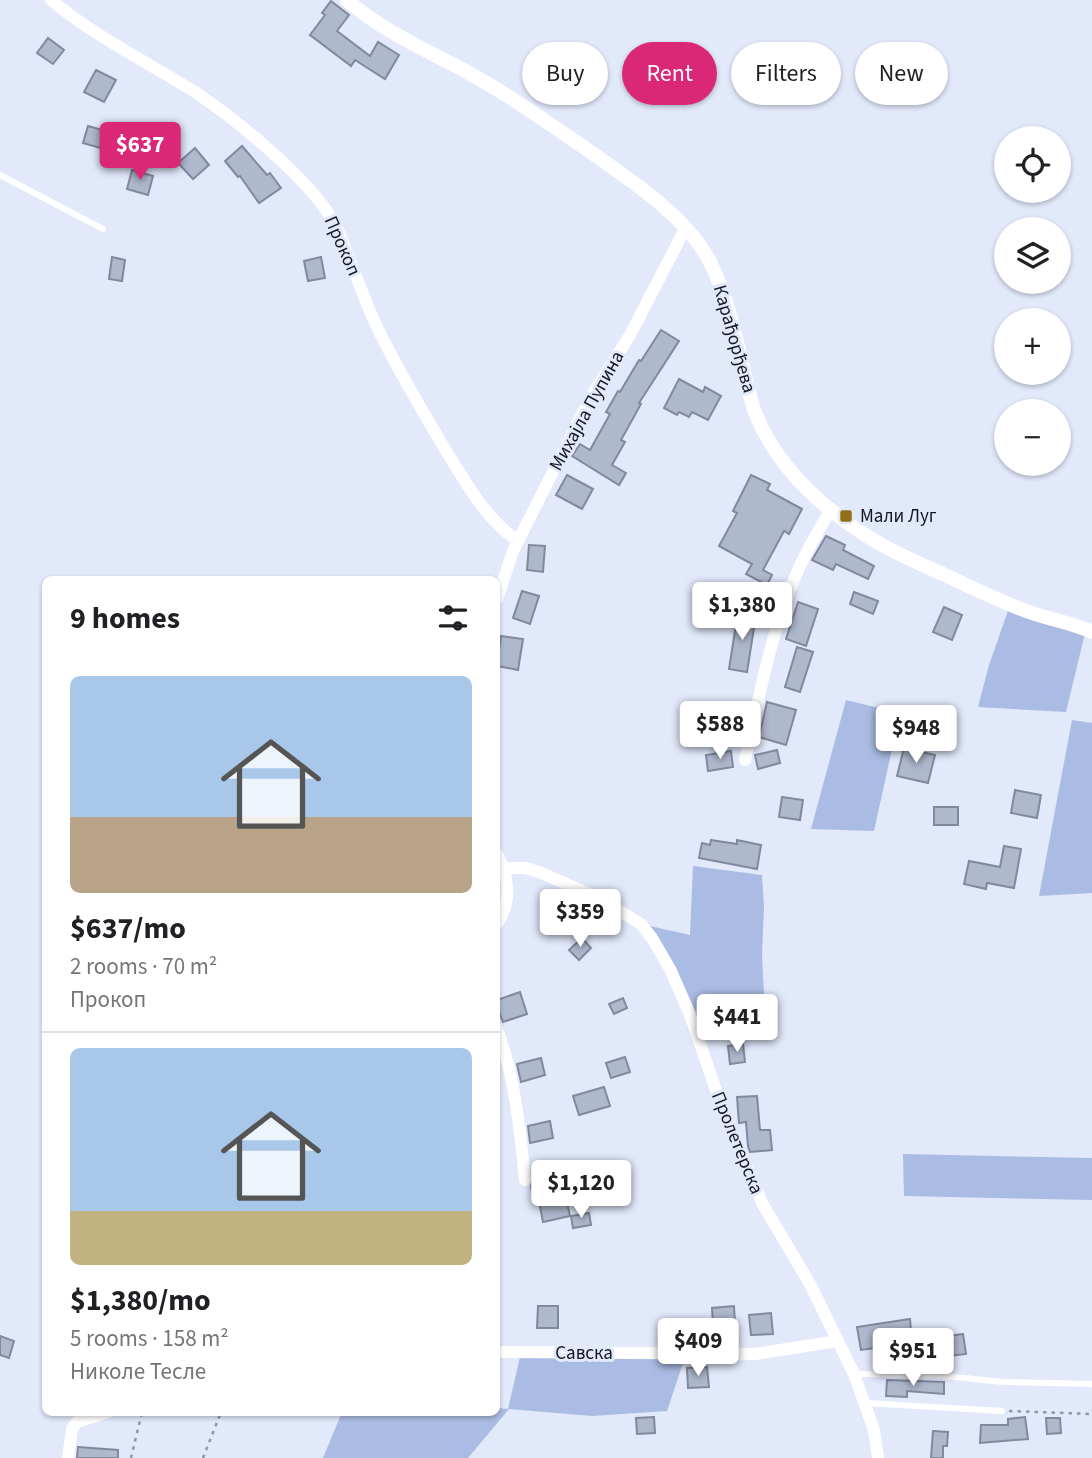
<!DOCTYPE html>
<html lang="en">
<head>
<meta charset="utf-8">
<style>
  :root { --surface:#fff; --page:#f2f2f2; --text:#202124; --muted:#757577; --line:#e0e0e0; --accent:#db2777 }
  body { margin:0; font-family:"Source Sans 3",sans-serif; background:var(--page); color:var(--text); height:100vh; display:flex; flex-direction:column; font-size:26px; white-space:nowrap }
  * { box-sizing:border-box; margin:0 }
  p { font-size:23px; color:var(--muted) }
  .icon { flex:none; width:38px; height:38px; fill:none; stroke:currentColor; stroke-width:2; stroke-linecap:round; stroke-linejoin:round }
  .map { position:relative; flex:1; overflow:hidden }
  .drawer { position:absolute; left:42px; top:576px; width:458px; height:840px; display:flex; flex-direction:column; background:var(--surface); border-radius:10px; box-shadow:0 2px 5px #0004 }
  .drawer>* { flex:none }
  .guide { position:absolute; left:522px; top:42px; width:466px; height:63px; display:flex; gap:14px }
  .buttons { position:absolute; left:994px; top:126px; display:grid; gap:14px }
  .buttons a { display:grid; place-items:center; width:77px; height:77px; border-radius:50%; background:var(--surface); box-shadow:0 2px 5px #0004; font-size:35px }
  .price { position:absolute; translate:-50% -60px; padding:0 16px; border-radius:7px; background:#fff; color:#222; font-size:23px; line-height:46px; filter:drop-shadow(0 2px 4px #0008) }
  .price::after { content:''; position:absolute; left:50%; top:42px; width:21px; height:16px; margin-left:-10px; background:inherit; clip-path:polygon(0 0,100% 0,50% 100%) }
  .price.on { background:var(--accent); color:#fff }
  ul { padding:0; list-style:none }
  li { display:grid; align-content:center; gap:14px; height:371px; padding:0 28px }
  li+li { border-top:2px solid var(--line) }
  li span { display:grid; place-items:center; height:217px; border-radius:10px; color:#555 }
  li>.icon { margin-inline-start:auto }
  span .icon { width:126px; height:126px; fill:#fffc; stroke-width:1 }
  li b { font-size:30px }
  h2 { display:flex; justify-content:space-between; align-items:center; height:84px; padding:0 28px; font-size:30px }
  .tag { padding:0 24px; border-radius:32px; background:var(--surface); box-shadow:0 2px 5px #0004; font-size:24px; line-height:63px }
  .tag.on { background:var(--accent); color:#fff }
  .map>svg:first-child { display:block }
  .green { fill:#aabce3 }
  .building { fill:#afb9ce; stroke:#80899e; stroke-width:2 }
  .lines { fill:none; stroke-linecap:round; stroke-linejoin:round }
  .path { stroke:#9097a5; stroke-width:2.5; stroke-dasharray:3.5 5; stroke-linecap:butt }
  .service { stroke:#fff; stroke-width:6 }
  .minor { stroke:#fff; stroke-width:12 }
  .tertiary { stroke:#fff; stroke-width:14 }
  .poi-dot { fill:#917015; stroke:#e1e9fb; stroke-width:2.5 }
  .labels { text-anchor:middle; dominant-baseline:central; stroke-width:6; stroke-linejoin:round; paint-order:stroke }
  .street-label { font-size:19px; fill:#141820; stroke:#e1e9fb }
  .poi-label { font-size:19px; fill:#141820; stroke:#e1e9fb; text-anchor:start }
</style>
</head>
<body>
<div class="map">
<svg width="1092" height="1458" viewBox="0 0 1092 1458">
  <rect width="100%" height="100%" fill="#e1e9fb"/>
  <g class="green">
    <path d="M 1010,605 L 1086,629 L 1066,712 L 978,707 L 989,665 Z"/>
    <path d="M 846,700 L 900,713 L 874,831 L 811,829 Z"/>
    <path d="M 1072,720 L 1092,723 L 1092,893 L 1039,896 Z"/>
    <path d="M 693,866 L 762,875 L 764,907 L 762,955 L 765,1016 L 697,1034 L 641,924 L 690,935 Z"/>
    <path d="M 903,1154 L 1092,1158 L 1092,1200 L 904,1196 Z"/>
    <path d="M 520,1357 L 685,1357 L 667,1411 L 592,1416 L 509,1409 L 468,1458 L 323,1458 L 342,1412 L 497,1412 L 497,1408 L 508,1409 Z"/>
  </g>
  <g class="building">
    <path d="M 331,1 L 349,15 L 337,31 L 370,56 L 378,42 L 399,55 L 385,79 L 355,60 L 351,66 L 310,35 L 325,15 L 322,13 Z"/>
    <path d="M 48,38 L 64,50 L 53,64 L 37,53 Z"/>
    <path d="M 96,70 L 116,80 L 104,102 L 84,92 Z"/>
    <path d="M 88,126 L 109,132 L 104,149 L 83,143 Z"/>
    <path d="M 242,146 L 267,175 L 270,173 L 281,188 L 259,203 L 240,176 L 238,177 L 225,161 Z"/>
    <path d="M 195,148 L 209,165 L 193,179 L 178,163 Z"/>
    <path d="M 132,170 L 153,176 L 148,195 L 127,189 Z"/>
    <path d="M 112,257 L 125,260 L 122,281 L 109,279 Z"/>
    <path d="M 321,257 L 325,278 L 308,281 L 304,261 Z"/>
    <path d="M 661,330 L 679,341 L 639,403 L 641,404 L 621,440 L 625,442 L 612,465 L 626,473 L 619,485 L 572,456 L 580,444 L 590,450 L 610,414 L 606,412 L 618,391 L 620,392 L 639,360 L 641,361 Z"/>
    <path d="M 679,379 L 703,392 L 705,387 L 721,396 L 708,420 L 692,412 L 689,417 L 679,412 L 677,415 L 664,408 Z"/>
    <path d="M 567,475 L 593,489 L 582,509 L 556,495 Z"/>
    <path d="M 751,475 L 770,484 L 767,490 L 802,509 L 789,534 L 784,531 L 763,570 L 772,575 L 767,585 L 746,574 L 752,564 L 719,546 L 737,513 L 733,511 Z"/>
    <path d="M 826,536 L 845,545 L 843,550 L 874,566 L 868,579 L 836,564 L 833,570 L 812,560 Z"/>
    <path d="M 529,545 L 545,546 L 543,572 L 527,570 Z"/>
    <path d="M 522,591 L 539,596 L 530,624 L 513,618 Z"/>
    <path d="M 854,592 L 878,601 L 873,614 L 850,604 Z"/>
    <path d="M 798,602 L 818,609 L 806,646 L 786,639 Z"/>
    <path d="M 944,607 L 962,615 L 952,640 L 933,632 Z"/>
    <path d="M 738,612 L 756,615 L 747,672 L 729,669 Z"/>
    <path d="M 501,636 L 523,639 L 518,670 L 497,666 Z"/>
    <path d="M 797,647 L 813,652 L 800,692 L 785,687 Z"/>
    <path d="M 767,702 L 796,710 L 786,745 L 759,737 Z"/>
    <path d="M 719,708 L 746,713 L 741,737 L 715,732 Z"/>
    <path d="M 904,748 L 935,755 L 928,783 L 897,776 Z"/>
    <path d="M 777,750 L 780,763 L 758,769 L 755,755 Z"/>
    <path d="M 731,751 L 733,767 L 708,771 L 706,755 Z"/>
    <path d="M 1015,790 L 1041,795 L 1037,818 L 1011,813 Z"/>
    <path d="M 782,797 L 803,800 L 800,820 L 779,817 Z"/>
    <rect x="934" y="807" width="24" height="18"/>
    <path d="M 711,840 L 737,844 L 737,840 L 761,845 L 757,869 L 699,858 L 702,843 L 710,845 Z"/>
    <path d="M 1004,846 L 1021,849 L 1014,888 L 987,883 L 986,889 L 964,884 L 969,861 L 1000,867 Z"/>
    <path d="M 582,938 L 591,948 L 579,960 L 569,950 Z"/>
    <path d="M 520,992 L 527,1014 L 503,1022 L 497,1006 L 497,1000 Z"/>
    <path d="M 623,998 L 627,1008 L 614,1014 L 609,1004 Z"/>
    <path d="M 743,1044 L 745,1062 L 730,1064 L 728,1046 Z"/>
    <path d="M 625,1057 L 630,1072 L 611,1078 L 606,1063 Z"/>
    <path d="M 541,1058 L 545,1075 L 521,1082 L 517,1064 Z"/>
    <path d="M 604,1087 L 610,1106 L 579,1115 L 573,1096 Z"/>
    <path d="M 757,1096 L 760,1130 L 770,1130 L 772,1150 L 750,1152 L 748,1146 L 746,1122 L 739,1123 L 737,1097 Z"/>
    <path d="M 550,1121 L 553,1138 L 530,1143 L 528,1126 Z"/>
    <path d="M 552,1174 L 555,1192 L 564,1190 L 570,1216 L 543,1222 L 538,1196 L 533,1197 L 531,1186 L 534,1178 Z"/>
    <path d="M 589,1213 L 591,1225 L 573,1228 L 571,1216 Z"/>
    <path d="M 538,1306 L 558,1306 L 558,1328 L 537,1328 Z"/>
    <path d="M 734,1306 L 735,1324 L 713,1326 L 712,1308 Z"/>
    <path d="M 771,1313 L 773,1334 L 751,1335 L 749,1315 Z"/>
    <path d="M 910,1319 L 911,1331 L 882,1334 L 884,1347 L 861,1350 L 857,1327 Z"/>
    <path d="M 963,1334 L 966,1354 L 924,1359 L 922,1340 Z"/>
    <path d="M 0,1336 L 14,1341 L 9,1358 L 0,1355 Z"/>
    <path d="M 707,1367 L 709,1387 L 688,1388 L 687,1368 Z"/>
    <path d="M 887,1380 L 944,1382 L 944,1394 L 907,1391 L 907,1397 L 886,1396 Z"/>
    <path d="M 654,1417 L 655,1433 L 637,1434 L 636,1418 Z"/>
    <path d="M 1025,1417 L 1028,1439 L 980,1443 L 981,1425 L 1008,1425 L 1008,1419 Z"/>
    <path d="M 1046,1418 L 1060,1418 L 1061,1433 L 1047,1434 Z"/>
    <path d="M 933,1431 L 948,1432 L 947,1446 L 943,1446 L 943,1458 L 931,1458 Z"/>
    <path d="M 78,1447 L 118,1450 L 118,1458 L 77,1458 Z"/>
  </g>
  <g class="lines">
    <g class="path">
      <path d="M 1009,1411 L 1092,1414"/>
      <path d="M 131,1458 L 142,1412"/>
      <path d="M 203,1458 L 221,1412"/>
    </g>
    <g class="service">
      <path d="M 0,175 L 103,229"/>
      <path d="M 854,1374 L 935,1375 L 1003,1382 L 1092,1384"/>
      <path d="M 866,1403 L 1002,1411"/>
    </g>
    <g class="minor">
      <path d="M 51,0 C 94,36 147,62 195,92 C 228,114 258,139 287,166 C 306,185 324,203 337,228 C 351,261 362,295 377,327 C 398,371 423,412 448,454 C 468,486 486,519 518,541"/>
      <path d="M 497,599 L 513,551 L 518,541 L 591,397 L 630,335 L 686,227"/>
      <path d="M 745,760 C 759,698 770,635 795,577 C 805,553 818,531 831,509"/>
      <path d="M 497,854 C 509,877 512,902 497,924"/>
      <path d="M 504,868 L 526,868 L 544,874 L 600,899 L 641,924 L 652,938 L 670,969 L 689,1012 L 719,1099 L 762,1203 L 810,1284 L 854,1374 L 874,1430 L 878,1458"/>
      <path d="M 497,1029 C 515,1077 520,1130 525,1180"/>
      <path d="M 497,1352 L 755,1354 L 838,1341"/>
      <path d="M 68,1458 L 72,1429 L 77,1422 L 108,1412"/>
    </g>
    <path class="tertiary" d="M 347,0 C 382,31 425,49 465,71 C 506,93 544,120 582,146 C 624,176 682,212 708,258 C 732,303 740,361 754,410 C 776,467 824,510 875,541 C 897,554 920,564 943,574 C 970,587 997,600 1026,611 C 1047,619 1071,622 1092,632"/>
  </g>
  <rect class="poi-dot" x="839" y="509" width="14" height="14" rx="3.5"/>
  <g class="labels">
    <g class="street-label">
      <text transform="translate(342 246) rotate(66)">Прокоп</text>
      <text transform="translate(734 339) rotate(74)">Карађорђева</text>
      <text transform="translate(587 411) rotate(-61)">Михајла Пупина</text>
      <text transform="translate(737 1143) rotate(68)">Пролетерска</text>
      <text x="584" y="1353">Савска</text>
    </g>
    <g class="poi-label">
      <text x="860" y="516">Мали Луг</text>
    </g>
  </g>
</svg>
<div class="buttons">
<a><svg class="icon" aria-label="locate" viewBox="0 0 24 24"><circle cx="12" cy="12" r="6"/><path d="M12 2v4M12 18v4M2 12h4M18 12h4"/></svg></a>
<a><svg class="icon" aria-label="layers" viewBox="0 0 24 24"><path d="M12 4l9 5-9 5-9-5zM3 14l9 5 9-5"/></svg></a>
<a>+</a>
<a>−</a>
</div>
<b class="price on" style="left:140px;top:182px">$637</b>
<b class="price" style="left:742px;top:642px">$1,380</b>
<b class="price" style="left:720px;top:761px">$588</b>
<b class="price" style="left:916px;top:765px">$948</b>
<b class="price" style="left:580px;top:949px">$359</b>
<b class="price" style="left:737px;top:1054px">$441</b>
<b class="price" style="left:581px;top:1220px">$1,120</b>
<b class="price" style="left:698px;top:1378px">$409</b>
<b class="price" style="left:913px;top:1388px">$951</b>
<div class="guide">
<a class="tag">Buy</a>
<a class="tag on">Rent</a>
<a class="tag">Filters</a>
<a class="tag">New</a>
</div>
<section class="drawer">
<h2>9 homes<svg class="icon" aria-label="filters" viewBox="0 0 24 24"><path d="M4 7h16M4 17h16"/><circle cx="9" cy="7" r="2"/><circle cx="15" cy="17" r="2"/></svg></h2>
<ul>
<li><span style="background:linear-gradient(#a9c7e8 65%,#b9a48a 0)"><svg class="icon" aria-label="home" viewBox="0 0 24 24"><path d="M3 11l9-7 9 7M6 9v11h12V9"/></svg></span><div><b>$637/mo</b><p>2 rooms · 70 m²</p><p>Прокоп</p></div></li>
<li><span style="background:linear-gradient(#a9c7e8 75%,#c2b280 0)"><svg class="icon" aria-label="home" viewBox="0 0 24 24"><path d="M3 11l9-7 9 7M6 9v11h12V9"/></svg></span><div><b>$1,380/mo</b><p>5 rooms · 158 m²</p><p>Николе Тесле</p></div></li>
</ul>
</section>
</div>
</body>
</html>
